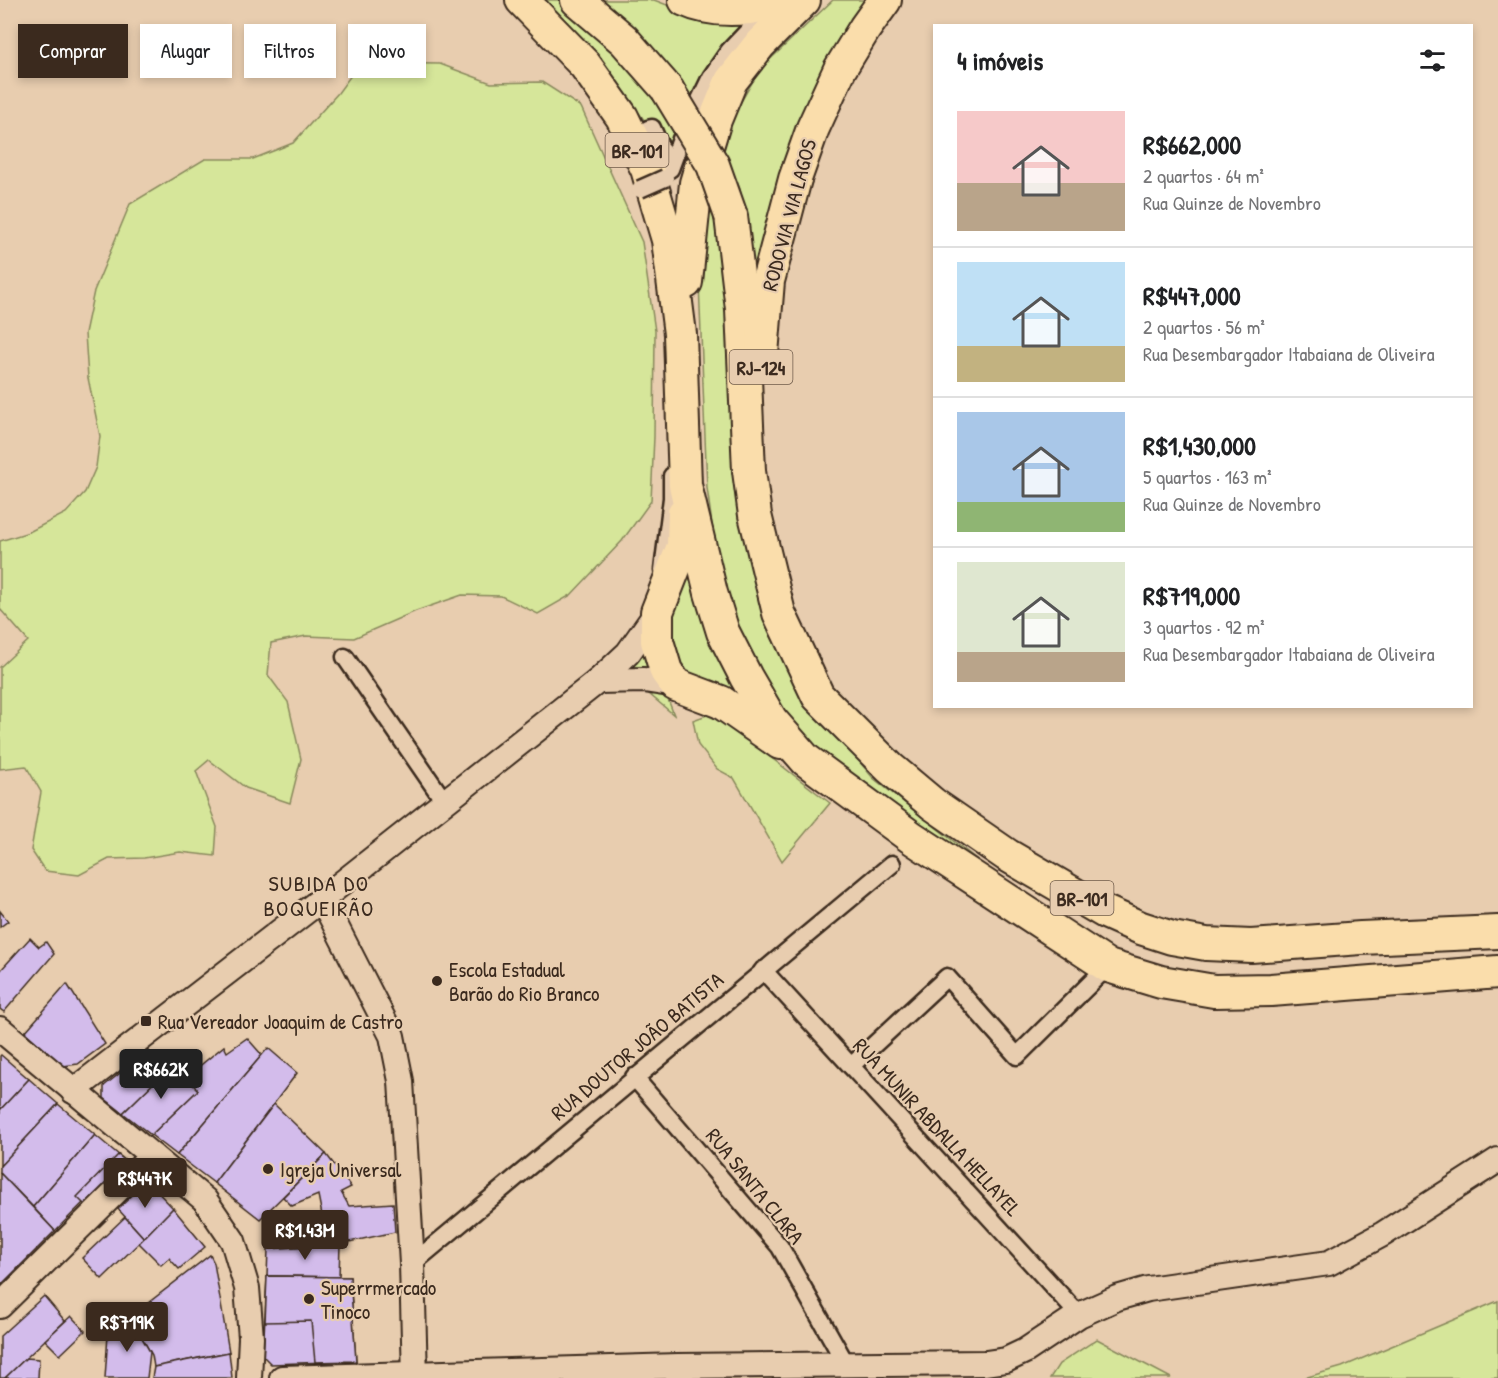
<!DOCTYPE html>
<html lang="pt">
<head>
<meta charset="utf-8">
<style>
  :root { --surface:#fff; --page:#f6f6f6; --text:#202124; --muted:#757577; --line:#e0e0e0; --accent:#3b2a1e }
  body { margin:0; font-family:"Patrick Hand",sans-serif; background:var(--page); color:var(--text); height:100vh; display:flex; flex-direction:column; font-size:22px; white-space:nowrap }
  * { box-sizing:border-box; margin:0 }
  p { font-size:20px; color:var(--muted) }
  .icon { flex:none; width:33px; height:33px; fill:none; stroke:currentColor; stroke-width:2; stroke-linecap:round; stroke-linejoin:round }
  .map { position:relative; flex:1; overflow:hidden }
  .panel { position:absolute; left:933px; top:24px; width:540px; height:684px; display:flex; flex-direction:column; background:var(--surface); border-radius:0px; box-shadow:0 3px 9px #0003 }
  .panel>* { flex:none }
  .banner { position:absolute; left:18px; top:24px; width:570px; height:54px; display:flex; gap:12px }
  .price { position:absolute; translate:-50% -51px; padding:0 14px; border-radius:6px; background:var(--accent); color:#fff; font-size:20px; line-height:39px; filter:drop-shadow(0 2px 3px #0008) }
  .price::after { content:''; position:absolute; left:50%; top:36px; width:18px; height:14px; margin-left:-9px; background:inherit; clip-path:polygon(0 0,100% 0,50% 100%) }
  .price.active { background:#222; color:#fff }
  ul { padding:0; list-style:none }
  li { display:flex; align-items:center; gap:18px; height:150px; padding:0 24px }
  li+li { border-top:2px solid var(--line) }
  li span { display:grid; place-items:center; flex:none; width:168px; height:120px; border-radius:0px; color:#555 }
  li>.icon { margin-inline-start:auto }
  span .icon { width:72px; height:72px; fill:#fffc; stroke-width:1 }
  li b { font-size:26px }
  h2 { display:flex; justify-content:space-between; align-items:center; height:72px; padding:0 24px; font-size:26px }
  .tag { padding:0 21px; border-radius:0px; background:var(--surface); box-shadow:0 3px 9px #0003; font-size:21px; line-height:54px }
  .tag.active { background:var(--accent); color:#fff }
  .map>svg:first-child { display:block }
  .green { fill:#d6e69a; stroke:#88885c; stroke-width:1.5 }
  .building { fill:#d3bceb; stroke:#3b2a1e; stroke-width:1.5 }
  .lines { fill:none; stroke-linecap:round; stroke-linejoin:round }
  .street-casing { stroke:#3b2a1e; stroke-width:21 }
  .secondary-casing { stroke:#3b2a1e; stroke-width:28 }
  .highway-casing { stroke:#3b2a1e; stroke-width:36 }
  .street { stroke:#e8cdaf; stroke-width:16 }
  .secondary { stroke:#e8cdaf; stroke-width:24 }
  .highway { stroke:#faddab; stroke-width:32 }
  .street-bridge-casing { stroke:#3b2a1e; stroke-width:21; stroke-linecap:butt }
  .highway-bridge-casing { stroke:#3b2a1e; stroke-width:36; stroke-linecap:butt }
  .street-bridge { stroke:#e8cdaf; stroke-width:16 }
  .highway-bridge { stroke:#faddab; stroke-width:32 }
  .poi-dot { fill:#3b2a1e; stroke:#e8cdaf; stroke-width:2 }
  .labels { text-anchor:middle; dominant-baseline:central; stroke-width:4.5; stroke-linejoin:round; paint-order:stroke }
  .shield { fill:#e8cdaf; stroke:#6f5b4a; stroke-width:1.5 }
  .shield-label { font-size:20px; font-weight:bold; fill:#3b2a1e }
  .street-label { font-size:21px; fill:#3b2a1e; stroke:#e8cdaf }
  .poi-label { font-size:21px; fill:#3b2a1e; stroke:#e8cdaf; text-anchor:start }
  .neighbourhood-label { font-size:22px; letter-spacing:1.5px; fill:#3b2a1e; stroke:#e8cdaf }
</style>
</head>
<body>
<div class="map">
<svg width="1498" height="1378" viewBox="0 0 1498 1378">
  <rect width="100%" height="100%" fill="#e8cdaf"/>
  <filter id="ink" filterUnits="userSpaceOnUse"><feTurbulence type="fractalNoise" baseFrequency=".0167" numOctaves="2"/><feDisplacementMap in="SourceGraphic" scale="12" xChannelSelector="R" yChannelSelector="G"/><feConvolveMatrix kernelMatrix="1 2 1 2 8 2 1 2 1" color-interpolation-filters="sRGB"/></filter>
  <g filter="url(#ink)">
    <g class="green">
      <path d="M 540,0 L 562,0 L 632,65 L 683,137 L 673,160 L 616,81 Z"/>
      <path d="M 598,0 L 654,0 L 709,21 L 781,16 L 699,111 Z"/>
      <path d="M 833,0 L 880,0 L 756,282 L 740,189 L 719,139 L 760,69 Z"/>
      <path d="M 360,63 L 440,64 L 491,83 L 542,82 L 581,107 L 642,242 L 655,331 L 654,437 L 651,501 L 622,541 L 571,595 L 538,614 L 501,596 L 462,595 L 416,611 L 354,638 L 306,636 L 271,643 L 268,675 L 288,702 L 301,759 L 290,803 L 246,788 L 209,760 L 196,771 L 217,827 L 215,856 L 180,852 L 144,858 L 109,859 L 79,875 L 45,871 L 31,850 L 41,792 L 26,766 L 0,769 L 0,667 L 28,641 L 0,609 L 0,541 L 29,532 L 66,513 L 85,492 L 96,467 L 100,436 L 88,378 L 85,333 L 94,291 L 130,204 L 205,159 L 253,159 L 293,143 L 338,93 Z"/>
      <path d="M 711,200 L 729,281 L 748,510 L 811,703 L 873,778 L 989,869 L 985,874 L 805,738 L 745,658 L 720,581 L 707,488 L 699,282 L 703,212 Z"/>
      <path d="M 695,558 L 754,713 L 683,674 L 668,660 L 667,612 Z"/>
      <path d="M 644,648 L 655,672 L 619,674 Z"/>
      <path d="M 649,694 L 666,694 L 674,715 Z"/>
      <path d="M 707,715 L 730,726 L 830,803 L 782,861 L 734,778 L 717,769 L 698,745 L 693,720 Z"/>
      <path d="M 1498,1301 L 1498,1378 L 1304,1378 L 1342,1367 Z"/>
      <path d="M 1097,1339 L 1171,1378 L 1050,1378 L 1059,1364 Z"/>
    </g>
    <g class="building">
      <path d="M 0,911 L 8,921 L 0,927 Z"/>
      <path d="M 30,938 L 39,947 L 46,942 L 54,954 L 4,1012 L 0,1009 L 0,971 Z"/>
      <path d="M 67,984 L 105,1044 L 78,1064 L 63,1066 L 25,1032 Z"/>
      <path d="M 247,1038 L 262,1055 L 177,1155 L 151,1135 L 198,1090 L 185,1078 L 224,1046 L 227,1052 Z"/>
      <path d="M 268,1048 L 297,1073 L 214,1183 L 177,1155 Z"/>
      <path d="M 148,1051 L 163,1074 L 123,1113 L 104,1098 L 104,1086 Z"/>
      <path d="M 1,1055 L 29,1079 L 0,1110 L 0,1056 Z"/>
      <path d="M 173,1064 L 198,1090 L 151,1135 L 123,1113 Z"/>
      <path d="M 29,1079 L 58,1104 L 0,1166 L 0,1110 Z"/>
      <path d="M 58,1104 L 95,1135 L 33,1207 L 0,1173 L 0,1166 Z"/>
      <path d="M 274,1104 L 326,1154 L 260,1219 L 214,1183 Z"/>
      <path d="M 95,1135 L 132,1166 L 90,1210 L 83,1203 L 55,1231 L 33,1207 Z"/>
      <path d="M 326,1154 L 351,1187 L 341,1192 L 349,1206 L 393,1203 L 395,1232 L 340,1244 L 328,1245 L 318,1195 L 292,1206 L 283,1197 Z"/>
      <path d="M 118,1155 L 132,1166 L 90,1210 L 77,1197 Z"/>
      <path d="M 0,1173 L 55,1231 L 0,1286 Z"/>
      <path d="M 147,1181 L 173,1208 L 144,1238 L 118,1209 Z"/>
      <path d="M 173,1208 L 205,1247 L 179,1269 L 169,1258 L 161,1265 L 139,1243 Z"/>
      <path d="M 125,1217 L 144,1238 L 102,1279 L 82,1258 Z"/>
      <path d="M 340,1244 L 339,1277 L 267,1276 L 268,1249 Z"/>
      <path d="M 210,1255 L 214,1263 L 229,1352 L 154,1367 L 152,1355 L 130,1317 Z"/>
      <path d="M 267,1276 L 350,1277 L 356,1361 L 271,1364 L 263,1356 Z"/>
      <path d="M 267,1276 L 350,1277 L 356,1361 L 315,1362 L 311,1321 L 265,1322 Z"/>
      <path d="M 44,1296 L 65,1321 L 5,1378 L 0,1378 L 0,1336 Z"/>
      <path d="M 71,1316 L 85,1331 L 60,1355 L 45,1340 Z"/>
      <path d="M 130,1317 L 150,1352 L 147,1378 L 105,1378 L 108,1335 Z"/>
      <path d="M 229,1352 L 232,1378 L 152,1378 L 154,1367 Z"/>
      <path d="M 26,1358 L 39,1359 L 38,1378 L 5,1378 Z"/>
    </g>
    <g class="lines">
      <defs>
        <g id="street">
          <path d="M 664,174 L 648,129 L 652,128 L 670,169 L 681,139 L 711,77 L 729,51 L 770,8"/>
          <path d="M 663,570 L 672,498 L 672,476"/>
          <path d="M 345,657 L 444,801"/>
          <path d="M 763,970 L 1079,1315"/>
          <path d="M 851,1066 L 947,977 L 1017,1056 L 1108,966"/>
          <path d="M 634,1077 L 780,1247 L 846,1364"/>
          <path d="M 412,1264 L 892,864"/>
        </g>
        <g id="secondary">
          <path d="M 598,681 L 644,680 L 676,685"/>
          <path d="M 322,899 L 392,1036 L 401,1081 L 412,1264 L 415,1378"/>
          <path d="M 0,1029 L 205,1200 L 233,1241 L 247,1288 L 251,1338 L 249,1378"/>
          <path d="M 73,1091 L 322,899 L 598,681 L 628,653 L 657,612"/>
          <path d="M 0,1306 L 152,1156"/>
          <path d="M 282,1378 L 678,1366 L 986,1363 L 1006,1360 L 1025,1351 L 1079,1315 L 1117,1298 L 1148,1289 L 1329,1263 L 1383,1234 L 1498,1160"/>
        </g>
        <g id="highway">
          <path d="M 522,0 L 585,65 L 622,117 L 647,169 L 668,240 L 680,334 L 685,485 L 711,593 L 723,632 L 746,677 L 771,720 L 806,760 L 911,837 L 1108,966 L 1161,982 L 1214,991 L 1271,990 L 1498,972"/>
          <path d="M 577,0 L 624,40 L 667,89"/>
          <path d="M 685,0 C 717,15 757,9 790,0"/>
          <path d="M 731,216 L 742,309 L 749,471 L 755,515 L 779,613 L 818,696 L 890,768 L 933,804 L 1007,855 L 1105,912 L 1141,928 L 1172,938 L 1206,944 L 1251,946 L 1361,938 L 1498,932"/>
          <path d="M 686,282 L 696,183 L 715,120 L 731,81 L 760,44 L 804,0"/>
          <path d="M 762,354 L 768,281 L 795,179 L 813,128 L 840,69 L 865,28 L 885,0"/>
          <path d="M 684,513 L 683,546 L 657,612 L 657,641 L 666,671 L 676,685 L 721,702 L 780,743"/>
        </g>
      </defs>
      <use href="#street" class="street-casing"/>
      <use href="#secondary" class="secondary-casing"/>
      <use href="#highway" class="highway-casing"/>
      <use href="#street" class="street"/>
      <use href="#secondary" class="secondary"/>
      <use href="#highway" class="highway"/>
      <defs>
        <path id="street-bridge" d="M 640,189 L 665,178"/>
        <path id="highway-bridge" d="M 667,89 L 713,165 L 731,216"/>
      </defs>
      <use href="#street-bridge" class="street-bridge-casing"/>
      <use href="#highway-bridge" class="highway-bridge-casing"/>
      <use href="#street-bridge" class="street-bridge"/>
      <use href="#highway-bridge" class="highway-bridge"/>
    </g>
  </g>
  <g class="poi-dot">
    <circle cx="437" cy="981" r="6"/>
    <rect x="140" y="1015" width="12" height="12" rx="3"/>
    <circle cx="268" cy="1169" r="6"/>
    <circle cx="309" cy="1299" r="6"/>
  </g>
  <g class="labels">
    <g class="shield">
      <rect x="605.5" y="133" width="63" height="34" rx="4.5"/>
      <rect x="729.5" y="350" width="63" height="34" rx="4.5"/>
      <rect x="1050.5" y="881" width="63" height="34" rx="4.5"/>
    </g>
    <g class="shield-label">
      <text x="637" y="150">BR-101</text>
      <text x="761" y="367">RJ-124</text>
      <text x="1082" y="898">BR-101</text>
    </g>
    <g class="street-label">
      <text transform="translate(789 215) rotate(-75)">RODOVIA VIA LAGOS</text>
      <text transform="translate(637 1046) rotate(-40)">RUA DOUTOR JOÃO BATISTA</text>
      <text transform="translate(937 1127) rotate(47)">RUA MUNIR ABDALLA HELLAYEL</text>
      <text transform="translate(755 1186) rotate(51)">RUA SANTA CLARA</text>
    </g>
    <g class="poi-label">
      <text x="449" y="969">Escola Estadual<tspan x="449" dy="24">Barão do Rio Branco</tspan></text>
      <text x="158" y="1021">Rua Vereador Joaquim de Castro</text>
      <text x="280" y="1169">Igreja Universal</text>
      <text x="321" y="1287">Superrmercado<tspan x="321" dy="24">Tinoco</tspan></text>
    </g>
    <g class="neighbourhood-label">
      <text x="319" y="883">SUBIDA DO<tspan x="319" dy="25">BOQUEIRÃO</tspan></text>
    </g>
  </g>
</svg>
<b class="price active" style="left:161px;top:1100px">R$662K</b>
<b class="price" style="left:145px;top:1209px">R$447K</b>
<b class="price" style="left:305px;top:1261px">R$1.43M</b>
<b class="price" style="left:127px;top:1353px">R$719K</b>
<div class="banner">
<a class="tag active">Comprar</a>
<a class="tag">Alugar</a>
<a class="tag">Filtros</a>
<a class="tag">Novo</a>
</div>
<section class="panel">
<h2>4 imóveis<svg class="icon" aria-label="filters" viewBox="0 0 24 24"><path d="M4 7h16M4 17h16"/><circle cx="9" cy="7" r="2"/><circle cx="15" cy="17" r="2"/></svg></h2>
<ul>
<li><span style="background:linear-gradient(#f6c9c9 60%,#b9a48a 0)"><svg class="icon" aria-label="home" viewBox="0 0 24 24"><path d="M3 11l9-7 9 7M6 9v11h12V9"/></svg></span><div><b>R$662,000</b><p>2 quartos · 64 m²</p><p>Rua Quinze de Novembro</p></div></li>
<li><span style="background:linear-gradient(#bfe0f5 70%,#c2b280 0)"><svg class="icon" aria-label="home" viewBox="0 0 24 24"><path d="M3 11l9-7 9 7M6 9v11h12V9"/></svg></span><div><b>R$447,000</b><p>2 quartos · 56 m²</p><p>Rua Desembargador Itabaiana de Oliveira</p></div></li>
<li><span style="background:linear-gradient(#a9c7e8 75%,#8fb573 0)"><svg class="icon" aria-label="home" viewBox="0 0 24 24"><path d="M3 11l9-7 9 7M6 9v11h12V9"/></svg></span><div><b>R$1,430,000</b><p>5 quartos · 163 m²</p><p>Rua Quinze de Novembro</p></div></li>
<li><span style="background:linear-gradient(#dfe7d0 75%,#b9a48a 0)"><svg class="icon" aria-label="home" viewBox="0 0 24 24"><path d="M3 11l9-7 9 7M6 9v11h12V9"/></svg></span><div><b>R$719,000</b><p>3 quartos · 92 m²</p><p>Rua Desembargador Itabaiana de Oliveira</p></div></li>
</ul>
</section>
</div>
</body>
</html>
